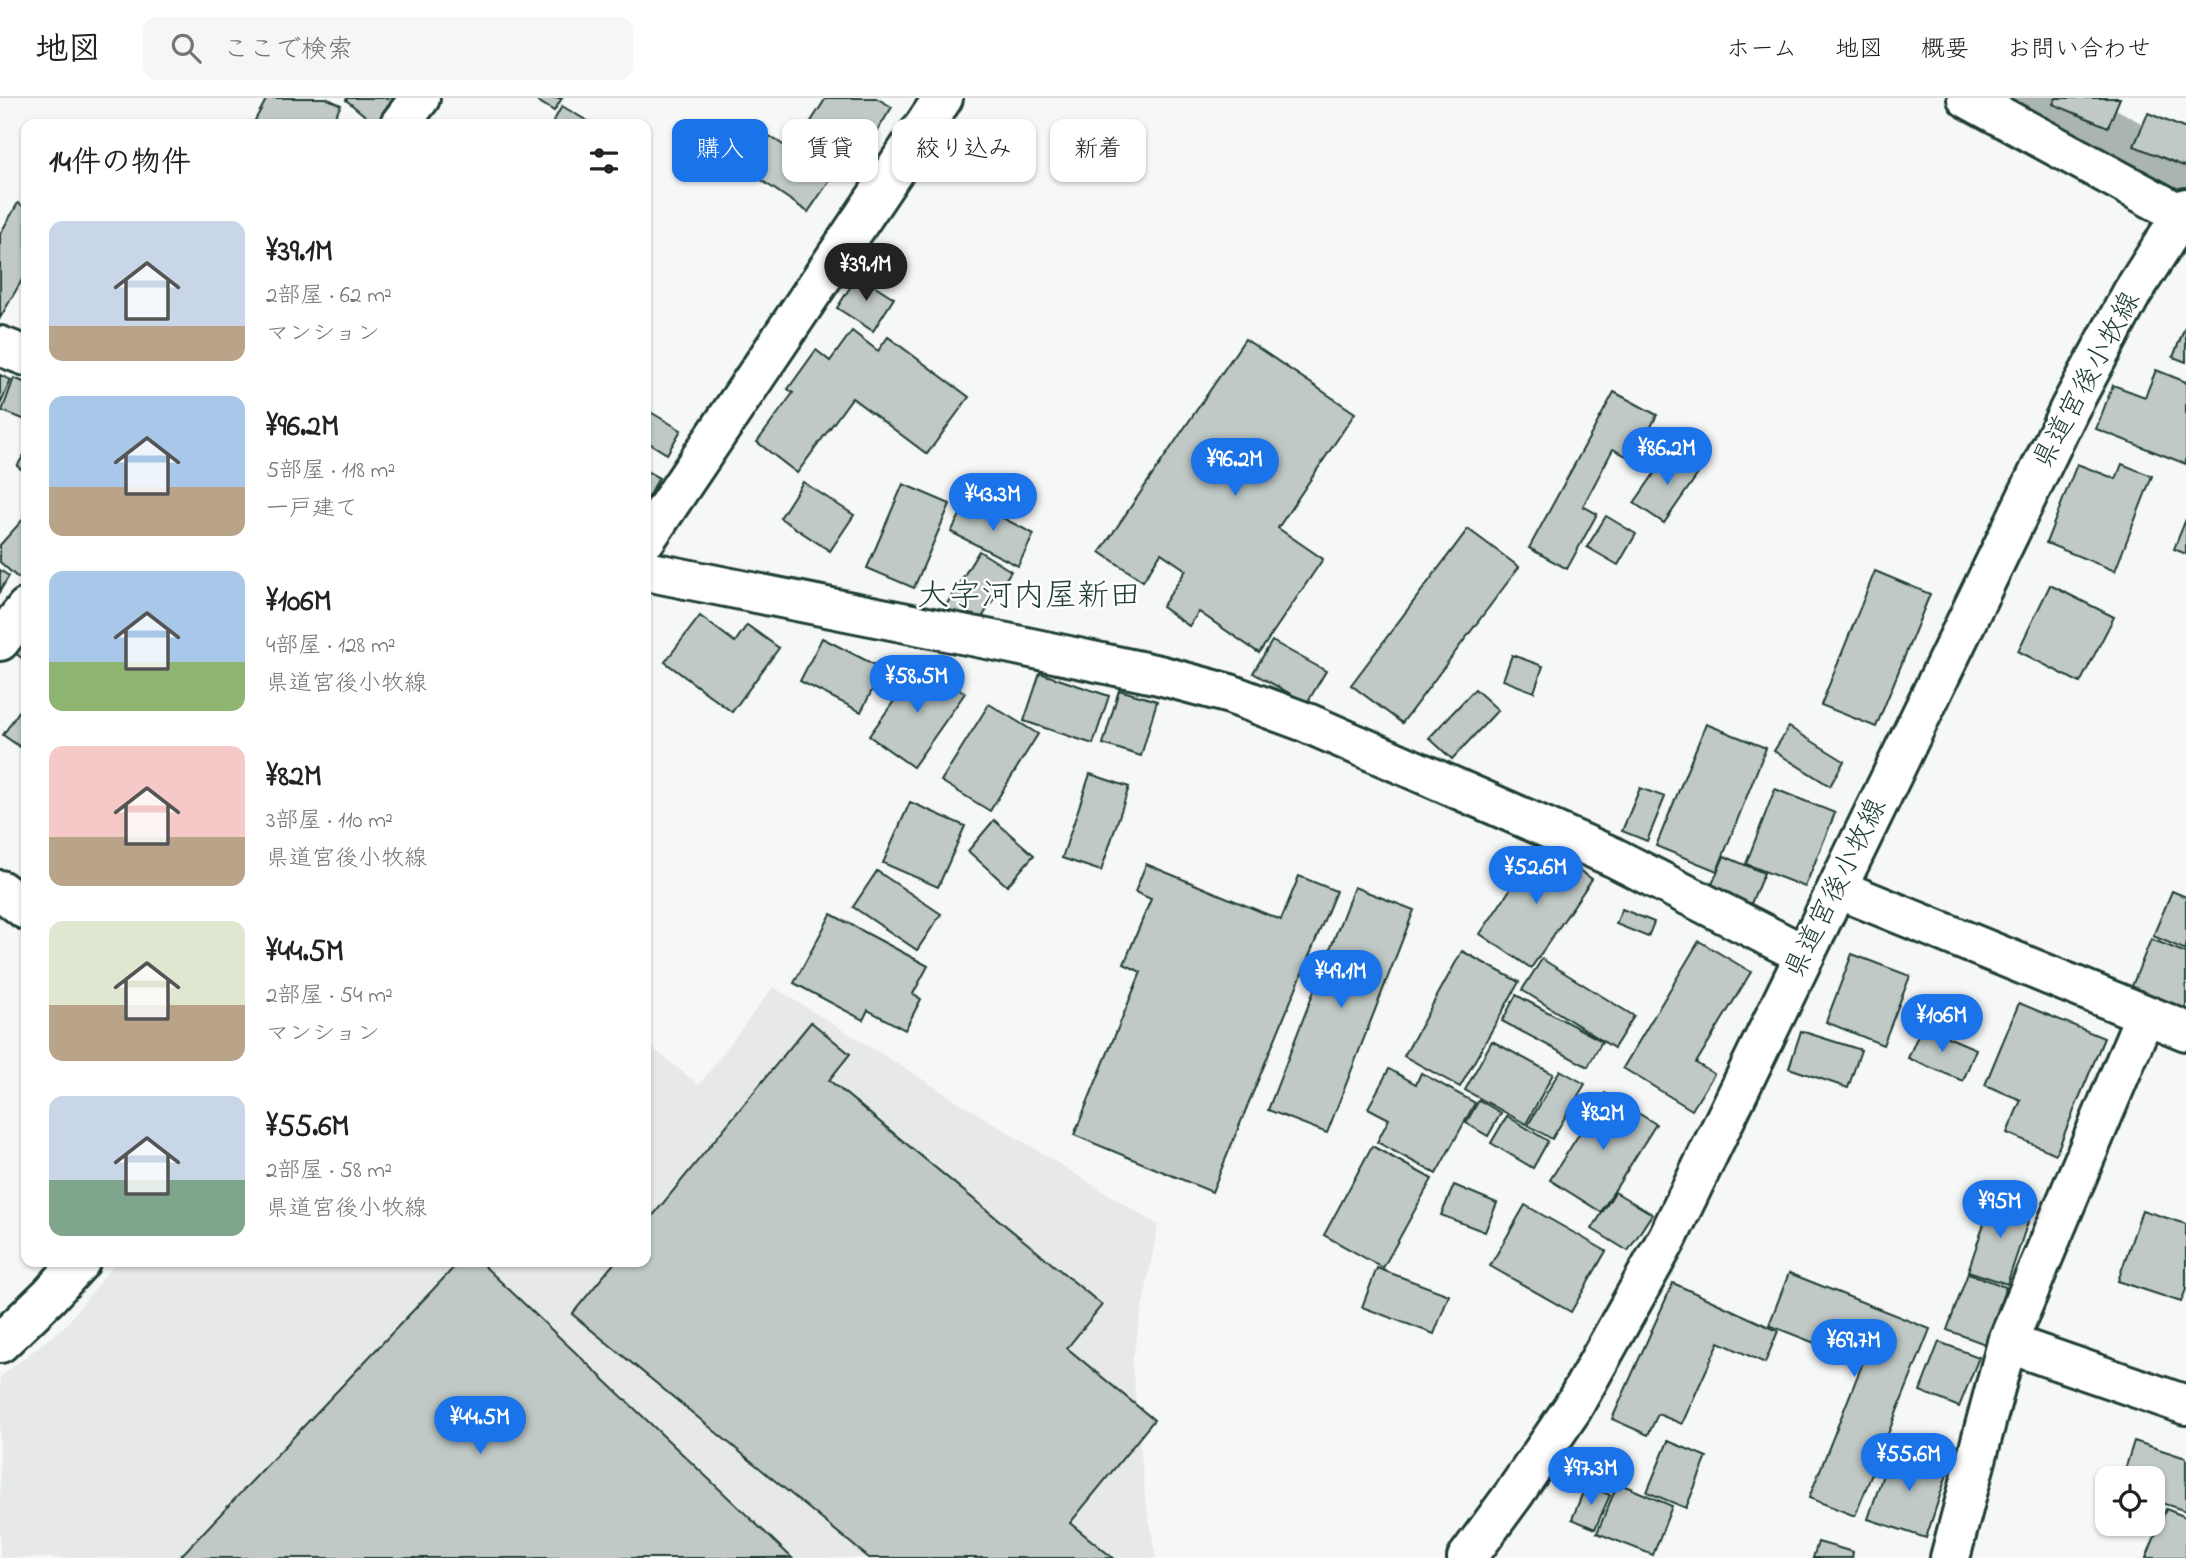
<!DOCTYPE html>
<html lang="ja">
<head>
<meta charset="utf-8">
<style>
  :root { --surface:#fff; --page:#f6f6f6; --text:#222; --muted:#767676; --line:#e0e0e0; --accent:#1a73e8 }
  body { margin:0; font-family:"Indie Flower","Klee One",sans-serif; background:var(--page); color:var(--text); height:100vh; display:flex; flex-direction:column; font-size:26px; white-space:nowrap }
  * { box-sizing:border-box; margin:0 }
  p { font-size:23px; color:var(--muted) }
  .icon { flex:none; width:38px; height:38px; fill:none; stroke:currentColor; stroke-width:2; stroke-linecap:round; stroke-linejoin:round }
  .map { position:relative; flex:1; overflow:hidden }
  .drawer { position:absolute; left:21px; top:21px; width:630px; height:1148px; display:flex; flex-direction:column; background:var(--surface); border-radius:14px; box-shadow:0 2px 5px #0004 }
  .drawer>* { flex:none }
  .guide { position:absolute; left:672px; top:21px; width:665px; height:63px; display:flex; gap:14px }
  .tools { position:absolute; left:2095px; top:1368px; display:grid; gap:14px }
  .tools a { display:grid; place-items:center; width:70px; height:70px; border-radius:14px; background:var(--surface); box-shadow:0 2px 5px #0004; font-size:35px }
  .price { position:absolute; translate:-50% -60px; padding:0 16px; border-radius:24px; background:var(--accent); color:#fff; font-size:23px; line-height:46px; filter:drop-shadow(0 2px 4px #0008) }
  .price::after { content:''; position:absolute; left:50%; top:42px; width:21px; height:16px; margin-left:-10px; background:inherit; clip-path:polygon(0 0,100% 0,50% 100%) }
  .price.current { background:#222; color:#fff }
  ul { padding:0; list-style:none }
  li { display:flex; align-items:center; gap:21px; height:175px; padding:0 28px }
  li span { display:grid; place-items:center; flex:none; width:196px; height:140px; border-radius:14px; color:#555 }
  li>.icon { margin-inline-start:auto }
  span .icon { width:84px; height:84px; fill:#fffc; stroke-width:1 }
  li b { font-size:30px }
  h2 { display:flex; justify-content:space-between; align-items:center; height:84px; padding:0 28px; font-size:30px }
  .chip { padding:0 24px; border-radius:14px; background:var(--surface); box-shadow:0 2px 5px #0004; font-size:24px; line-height:63px }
  .chip.current { background:var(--accent); color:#fff }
  header { display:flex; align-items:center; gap:42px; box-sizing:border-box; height:98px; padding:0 35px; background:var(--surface); border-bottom:2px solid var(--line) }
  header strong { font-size:33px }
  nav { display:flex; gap:38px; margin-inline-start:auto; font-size:24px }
  .search { width:490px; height:63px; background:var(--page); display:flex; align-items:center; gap:18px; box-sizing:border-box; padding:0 24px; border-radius:14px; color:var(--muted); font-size:26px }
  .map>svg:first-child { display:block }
  .built { fill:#e6e9e8 }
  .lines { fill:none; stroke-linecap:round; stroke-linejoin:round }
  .river { stroke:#aab5b1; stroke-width:75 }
  .building { fill:#c0c9c6; stroke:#1f3d34; stroke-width:2 }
  .minor-casing { stroke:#1f3d34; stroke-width:44 }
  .secondary-casing { stroke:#1f3d34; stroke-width:44 }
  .minor { stroke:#fff; stroke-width:38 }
  .secondary { stroke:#fff; stroke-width:38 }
  .labels { text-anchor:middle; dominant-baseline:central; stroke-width:5; stroke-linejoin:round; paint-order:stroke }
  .street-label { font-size:28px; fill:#1f3d34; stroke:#fff }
  .quarter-label { font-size:32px; fill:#1f3d34; stroke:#fff }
</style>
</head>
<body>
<header>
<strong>地図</strong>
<div class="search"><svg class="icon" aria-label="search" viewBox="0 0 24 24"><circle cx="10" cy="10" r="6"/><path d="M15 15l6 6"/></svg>ここで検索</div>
<nav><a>ホーム</a><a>地図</a><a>概要</a><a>お問い合わせ</a></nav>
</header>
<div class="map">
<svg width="2186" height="1460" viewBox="0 0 2186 1460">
  <rect width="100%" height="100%" fill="#f6f7f7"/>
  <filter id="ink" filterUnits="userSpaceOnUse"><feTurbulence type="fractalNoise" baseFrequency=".0143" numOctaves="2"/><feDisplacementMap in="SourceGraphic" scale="14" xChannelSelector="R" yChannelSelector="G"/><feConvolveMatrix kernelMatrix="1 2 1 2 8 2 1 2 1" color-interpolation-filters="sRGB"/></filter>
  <g filter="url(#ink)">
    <path class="built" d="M 773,889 L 1158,1127 L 1132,1264 L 1145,1398 L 1156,1460 L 0,1460 L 0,1279 L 65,1228 L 116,1164 L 646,1164 L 646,945 L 699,987 Z"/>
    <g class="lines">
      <path class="river" d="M 2019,0 L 2186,93"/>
    </g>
    <g class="building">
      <path d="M 267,0 L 326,0 L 341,7 L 331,26 L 253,26 Z"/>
      <path d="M 347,0 L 403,0 L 382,26 L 375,26 L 346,2 Z"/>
      <path d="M 533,0 L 562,0 L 554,13 Z"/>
      <path d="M 826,0 L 876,0 L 892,9 L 853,71 L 801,39 Z"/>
      <path d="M 2056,0 L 2120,0 L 2108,29 L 2053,6 Z"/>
      <path d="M 562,8 L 589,24 L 588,26 L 552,26 Z"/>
      <path d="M 2148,15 L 2186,31 L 2186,69 L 2134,48 Z"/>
      <path d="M 768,37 L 832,79 L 808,114 L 745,71 Z"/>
      <path d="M 18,105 L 26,110 L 26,175 L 0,220 L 0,136 Z"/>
      <path d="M 858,177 L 894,200 L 873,233 L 837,210 Z"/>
      <path d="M 2186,227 L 2186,264 L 2173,259 Z"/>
      <path d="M 852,233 L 878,253 L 888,239 L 969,299 L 927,356 L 852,300 L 797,375 L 757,344 L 793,295 L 788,291 L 816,252 L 830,263 Z"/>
      <path d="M 1245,241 L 1355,315 L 1278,430 L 1323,461 L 1259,555 L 1199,514 L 1189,528 L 1162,509 L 1186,472 L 1161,455 L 1143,483 L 1100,454 Z"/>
      <path d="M 2156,272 L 2186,284 L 2186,366 L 2096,331 L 2113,287 L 2145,299 Z"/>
      <path d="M 0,277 L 11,282 L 0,307 Z"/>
      <path d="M 14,280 L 26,285 L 26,322 L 2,313 Z"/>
      <path d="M 1614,294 L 1657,317 L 1634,362 L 1613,351 L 1583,408 L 1597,416 L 1567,471 L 1529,450 Z"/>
      <path d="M 647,312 L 681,332 L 667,356 L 646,343 Z"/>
      <path d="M 1670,353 L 1700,373 L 1664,425 L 1634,405 Z"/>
      <path d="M 26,354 L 26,375 L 17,368 Z"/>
      <path d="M 2077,366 L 2116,381 L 2122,366 L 2152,378 L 2115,473 L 2046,445 Z"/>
      <path d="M 646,373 L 659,380 L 646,402 Z"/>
      <path d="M 803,384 L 854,417 L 830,453 L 780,420 Z"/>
      <path d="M 903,386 L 950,406 L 914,490 L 867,470 Z"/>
      <path d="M 968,402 L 1034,436 L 1018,468 L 951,434 Z"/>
      <path d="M 26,418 L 26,470 L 18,480 L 0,464 L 0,447 Z"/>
      <path d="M 1606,418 L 1636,436 L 1618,467 L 1587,449 Z"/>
      <path d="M 2186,421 L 2186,456 L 2174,451 Z"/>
      <path d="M 1468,431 L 1519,469 L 1402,625 L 1351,587 Z"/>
      <path d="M 979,453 L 1011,473 L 976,529 L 945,509 Z"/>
      <path d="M 0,472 L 9,478 L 0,493 Z"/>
      <path d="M 1875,473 L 1930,496 L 1876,629 L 1821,607 Z"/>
      <path d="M 2050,487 L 2114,519 L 2080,585 L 2018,553 Z"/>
      <path d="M 700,518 L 735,544 L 747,527 L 779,550 L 732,614 L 665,564 Z"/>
      <path d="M 26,540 L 26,563 L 15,555 Z"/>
      <path d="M 822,540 L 883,571 L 861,614 L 800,583 Z"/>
      <path d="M 1272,543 L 1326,573 L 1307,605 L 1253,575 Z"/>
      <path d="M 1512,557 L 1543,568 L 1534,594 L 1503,582 Z"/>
      <path d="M 922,564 L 965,595 L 913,669 L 869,638 Z"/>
      <path d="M 1040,575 L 1109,598 L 1093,646 L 1024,623 Z"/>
      <path d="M 1475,591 L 1498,612 L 1452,661 L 1429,640 Z"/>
      <path d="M 1119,592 L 1157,603 L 1141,658 L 1103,646 Z"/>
      <path d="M 26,603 L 26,653 L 3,637 Z"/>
      <path d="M 989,606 L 1038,636 L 990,713 L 941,683 Z"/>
      <path d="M 1706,626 L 1766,650 L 1717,773 L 1656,748 Z"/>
      <path d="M 1789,629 L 1844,663 L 1830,688 L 1774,653 Z"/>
      <path d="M 1090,676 L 1129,689 L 1101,773 L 1062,760 Z"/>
      <path d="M 1640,690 L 1665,699 L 1647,743 L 1622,733 Z"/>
      <path d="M 1775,691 L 1835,715 L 1805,789 L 1746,766 Z"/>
      <path d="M 910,704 L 965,728 L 938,789 L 883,765 Z"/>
      <path d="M 994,722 L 1034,757 L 1007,788 L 968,753 Z"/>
      <path d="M 1541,746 L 1592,781 L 1531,870 L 1480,836 Z"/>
      <path d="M 1724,758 L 1764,775 L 1750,808 L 1710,791 Z"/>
      <path d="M 1146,766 L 1281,822 L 1299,778 L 1336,793 L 1212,1094 L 1074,1037 L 1141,874 L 1124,866 L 1151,801 L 1135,794 Z"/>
      <path d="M 877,773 L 941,816 L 917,852 L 853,809 Z"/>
      <path d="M 1354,789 L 1414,812 L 1327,1035 L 1268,1012 Z"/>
      <path d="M 2172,793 L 2186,799 L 2186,852 L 2153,838 Z"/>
      <path d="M 1622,811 L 1654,824 L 1648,839 L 1616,826 Z"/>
      <path d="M 831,816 L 928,868 L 913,896 L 921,901 L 905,932 L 868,912 L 863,922 L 794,885 Z"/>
      <path d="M 2151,841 L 2186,855 L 2186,915 L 2130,893 Z"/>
      <path d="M 1699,843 L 1751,874 L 1696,965 L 1714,976 L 1692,1012 L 1623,970 Z"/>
      <path d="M 1462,853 L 1519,884 L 1460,989 L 1404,958 Z"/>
      <path d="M 1852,856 L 1910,878 L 1883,947 L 1826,924 Z"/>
      <path d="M 1542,861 L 1634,918 L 1614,950 L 1522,892 Z"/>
      <path d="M 1516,897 L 1602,943 L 1588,969 L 1502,923 Z"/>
      <path d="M 2019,905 L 2104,940 L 2056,1056 L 2007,1035 L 2021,1002 L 1985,987 Z"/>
      <path d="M 811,924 L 850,956 L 829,982 L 1102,1207 L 1067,1250 L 1154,1322 L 1070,1425 L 1113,1460 L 869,1460 L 572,1216 L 615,1164 L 646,1164 L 646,1126 Z"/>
      <path d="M 1922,928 L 1976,951 L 1963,983 L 1908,960 Z"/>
      <path d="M 1801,933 L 1861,952 L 1848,990 L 1789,970 Z"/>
      <path d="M 1492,943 L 1553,976 L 1526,1026 L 1465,992 Z"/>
      <path d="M 1389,971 L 1416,986 L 1421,975 L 1475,1005 L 1436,1076 L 1377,1044 L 1389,1021 L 1368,1010 Z"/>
      <path d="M 1560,972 L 1585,986 L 1552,1041 L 1528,1027 Z"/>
      <path d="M 1605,995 L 1656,1026 L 1601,1114 L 1550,1082 Z"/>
      <path d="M 1479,1002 L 1501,1015 L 1488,1038 L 1466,1025 Z"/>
      <path d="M 1507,1018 L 1548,1043 L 1533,1070 L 1491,1045 Z"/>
      <path d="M 1372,1048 L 1432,1081 L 1383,1170 L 1324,1137 Z"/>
      <path d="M 1454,1087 L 1497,1105 L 1485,1134 L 1441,1117 Z"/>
      <path d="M 1615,1094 L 1652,1116 L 1628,1153 L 1592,1131 Z"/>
      <path d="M 1993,1099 L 2032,1112 L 2007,1186 L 1968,1173 Z"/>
      <path d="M 1525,1107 L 1606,1153 L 1571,1214 L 1490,1168 Z"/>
      <path d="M 2142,1112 L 2186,1126 L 2186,1191 L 2181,1204 L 2118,1183 Z"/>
      <path d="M 459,1164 L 480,1164 L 792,1460 L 179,1460 Z"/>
      <path d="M 1377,1170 L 1449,1197 L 1434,1236 L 1362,1209 Z"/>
      <path d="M 1789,1175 L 1930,1231 L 1855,1418 L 1809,1400 L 1863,1264 L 1769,1227 Z"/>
      <path d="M 1968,1175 L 2006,1189 L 1985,1246 L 1947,1232 Z"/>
      <path d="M 1673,1185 L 1778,1233 L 1765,1265 L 1719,1244 L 1682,1326 L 1658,1316 L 1648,1337 L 1612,1321 Z"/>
      <path d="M 1939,1244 L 1979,1259 L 1959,1309 L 1920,1293 Z"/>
      <path d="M 1668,1343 L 1707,1359 L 1686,1410 L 1647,1394 Z"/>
      <path d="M 2134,1343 L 2186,1360 L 2186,1413 L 2152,1402 L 2152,1381 L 2122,1381 Z"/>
      <path d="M 1892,1350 L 1949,1370 L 1926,1440 L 1868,1421 Z"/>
      <path d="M 1618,1385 L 1672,1408 L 1653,1457 L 1597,1435 Z"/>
      <path d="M 1586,1387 L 1610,1397 L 1595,1431 L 1572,1421 Z"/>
      <path d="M 2166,1411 L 2186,1419 L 2186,1460 L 2146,1460 Z"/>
      <path d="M 1818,1444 L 1853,1454 L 1852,1460 L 1813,1460 Z"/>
    </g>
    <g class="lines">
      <defs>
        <g id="minor">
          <path d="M 1967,0 L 2186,119"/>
          <path d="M 400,26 L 420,0"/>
          <path d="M 0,248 L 26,258"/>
          <path d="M 646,441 L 943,0"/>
          <path d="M 646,473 L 1007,545 L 1159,577 L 1230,596 L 1305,624 L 1613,759 L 1805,857"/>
          <path d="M 0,543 L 26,510"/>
          <path d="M 1838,791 L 2186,933"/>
          <path d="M 0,792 L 26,812"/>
          <path d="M 0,1245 L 49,1198 L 80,1164"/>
          <path d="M 2007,1245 L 2186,1307"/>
          <path d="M 1950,1460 L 2007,1245 L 2145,917"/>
        </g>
        <path id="secondary" d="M 1467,1460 L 1514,1396 L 1572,1311 L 1668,1139 L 2070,310 L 2132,195 L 2186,110"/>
      </defs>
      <use href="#minor" class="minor-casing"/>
      <use href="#secondary" class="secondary-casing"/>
      <use href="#minor" class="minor"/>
      <use href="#secondary" class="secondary"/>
    </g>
  </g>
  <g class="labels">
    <g class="street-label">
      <text transform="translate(2088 283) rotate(-62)">県道宮後小牧線</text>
      <text transform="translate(1837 791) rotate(-64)">県道宮後小牧線</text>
    </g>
    <g class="quarter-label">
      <text x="1029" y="499">大字河内屋新田</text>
    </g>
  </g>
</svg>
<div class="tools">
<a><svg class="icon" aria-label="locate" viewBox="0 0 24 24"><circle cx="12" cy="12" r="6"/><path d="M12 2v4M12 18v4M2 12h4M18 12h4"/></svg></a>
</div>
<b class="price current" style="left:866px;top:205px">¥39.1M</b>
<b class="price" style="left:1667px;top:389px">¥86.2M</b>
<b class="price" style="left:1235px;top:400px">¥96.2M</b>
<b class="price" style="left:993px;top:435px">¥43.3M</b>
<b class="price" style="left:917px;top:617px">¥58.5M</b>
<b class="price" style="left:1536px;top:808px">¥52.6M</b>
<b class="price" style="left:1341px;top:912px">¥49.1M</b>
<b class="price" style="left:1942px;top:956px">¥106M</b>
<b class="price" style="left:1603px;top:1054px">¥82M</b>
<b class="price" style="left:2000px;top:1142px">¥95M</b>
<b class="price" style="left:1854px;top:1281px">¥69.7M</b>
<b class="price" style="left:480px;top:1358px">¥44.5M</b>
<b class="price" style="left:1909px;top:1395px">¥55.6M</b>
<b class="price" style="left:1591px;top:1409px">¥97.3M</b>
<div class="guide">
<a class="chip current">購入</a>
<a class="chip">賃貸</a>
<a class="chip">絞り込み</a>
<a class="chip">新着</a>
</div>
<section class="drawer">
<h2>14件の物件<svg class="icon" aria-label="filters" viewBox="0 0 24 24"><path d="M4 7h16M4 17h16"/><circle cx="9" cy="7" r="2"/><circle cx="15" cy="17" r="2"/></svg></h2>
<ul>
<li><span style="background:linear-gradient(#c9d6e8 75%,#b9a48a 0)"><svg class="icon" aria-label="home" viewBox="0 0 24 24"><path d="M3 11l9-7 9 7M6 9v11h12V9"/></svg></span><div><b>¥39.1M</b><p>2部屋 · 62 m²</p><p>マンション</p></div></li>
<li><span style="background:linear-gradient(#a9c7e8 65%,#b9a48a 0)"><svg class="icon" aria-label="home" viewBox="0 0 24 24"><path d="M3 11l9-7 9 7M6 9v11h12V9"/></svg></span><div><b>¥96.2M</b><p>5部屋 · 118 m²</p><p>一戸建て</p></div></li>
<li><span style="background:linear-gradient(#a9c7e8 65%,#8fb573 0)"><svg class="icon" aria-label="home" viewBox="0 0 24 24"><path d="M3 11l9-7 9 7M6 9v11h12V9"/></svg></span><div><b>¥106M</b><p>4部屋 · 128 m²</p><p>県道宮後小牧線</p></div></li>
<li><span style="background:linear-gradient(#f6c9c9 65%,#b9a48a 0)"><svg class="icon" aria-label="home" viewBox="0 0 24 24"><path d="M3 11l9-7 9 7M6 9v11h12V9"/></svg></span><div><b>¥82M</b><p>3部屋 · 110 m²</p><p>県道宮後小牧線</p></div></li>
<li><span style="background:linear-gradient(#dfe7d0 60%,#b9a48a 0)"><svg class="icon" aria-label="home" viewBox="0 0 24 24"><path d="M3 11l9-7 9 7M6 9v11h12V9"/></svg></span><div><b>¥44.5M</b><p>2部屋 · 54 m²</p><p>マンション</p></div></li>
<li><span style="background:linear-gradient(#c9d6e8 60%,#7fa58c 0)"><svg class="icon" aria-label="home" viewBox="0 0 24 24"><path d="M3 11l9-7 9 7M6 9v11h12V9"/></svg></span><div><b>¥55.6M</b><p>2部屋 · 58 m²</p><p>県道宮後小牧線</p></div></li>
</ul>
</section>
</div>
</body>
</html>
